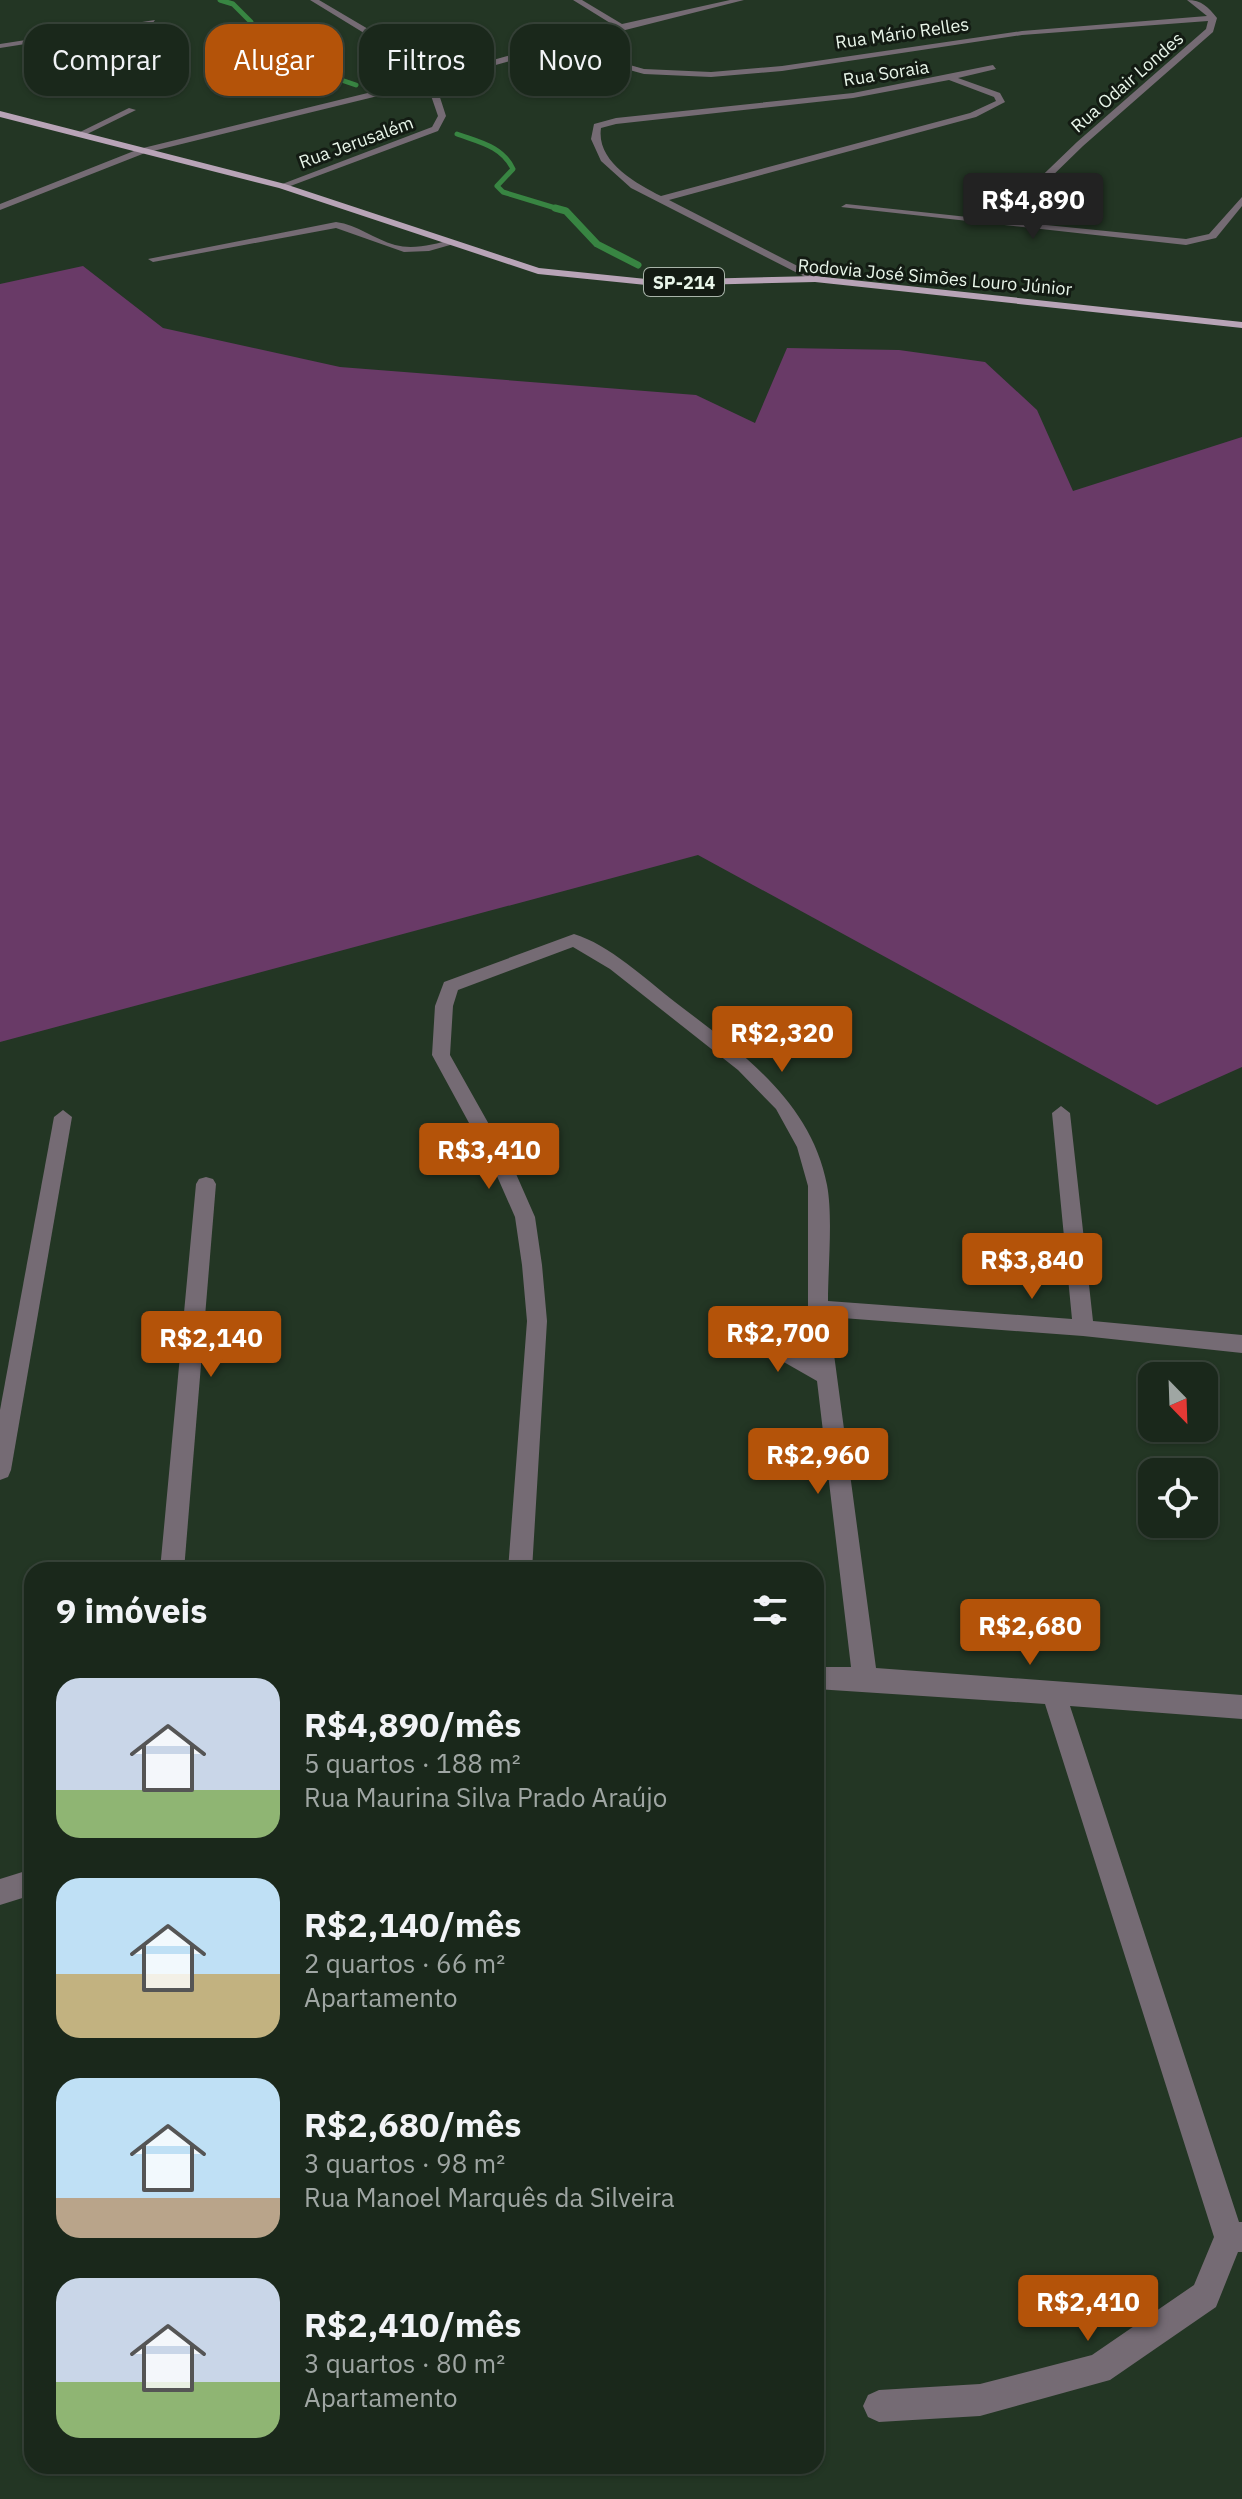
<!DOCTYPE html>
<html lang="pt">
<head>
<meta charset="utf-8">
<style>
  :root { --surface:#1a281b; --page:#233024; --text:#f1f3f6; --muted:#9fa6a3; --line:#38443a; --accent:#b45309 }
  body { margin:0; font-family:"IBM Plex Sans",sans-serif; background:var(--page); color:var(--text); height:100vh; display:flex; flex-direction:column; font-size:30px; white-space:nowrap }
  * { box-sizing:border-box; margin:0 }
  p { font-size:26px; color:var(--muted) }
  .icon { flex:none; width:44px; height:44px; fill:none; stroke:currentColor; stroke-width:2; stroke-linecap:round; stroke-linejoin:round }
  .map { position:relative; flex:1; overflow:hidden }
  .side { position:absolute; left:24px; top:1562px; width:800px; height:912px; display:flex; flex-direction:column; background:var(--surface); border-radius:24px; box-shadow:0 2px 6px #0004,0 0 0 2px var(--line) }
  .side>* { flex:none }
  .hud { position:absolute; left:24px; top:24px; width:800px; height:72px; display:flex; gap:16px }
  .needle { width:52px; rotate:157deg }
  .buttons { position:absolute; left:1138px; top:1362px; display:grid; gap:16px }
  .buttons a { display:grid; place-items:center; width:80px; height:80px; border-radius:16px; background:var(--surface); box-shadow:0 2px 6px #0004,0 0 0 2px var(--line); font-size:40px }
  .price { position:absolute; translate:-50% -68px; padding:0 18px; border-radius:8px; background:var(--accent); color:#fff; font-size:26px; line-height:52px; filter:drop-shadow(0 2px 4px #0008) }
  .price::after { content:''; position:absolute; left:50%; top:48px; width:24px; height:18px; margin-left:-12px; background:inherit; clip-path:polygon(0 0,100% 0,50% 100%) }
  .price.current { background:#222; color:#fff }
  ul { padding:0; list-style:none }
  li { display:flex; align-items:center; gap:24px; height:200px; padding:0 32px }
  li span { display:grid; place-items:center; flex:none; width:224px; height:160px; border-radius:24px; color:#555 }
  li>.icon { margin-inline-start:auto }
  span .icon { width:96px; height:96px; fill:#fffc; stroke-width:1 }
  li b { font-size:34px }
  h2 { display:flex; justify-content:space-between; align-items:center; height:96px; padding:0 32px; font-size:34px }
  .tag { padding:0 28px; border-radius:24px; background:var(--surface); box-shadow:0 2px 6px #0004,0 0 0 2px var(--line); font-size:28px; line-height:72px }
  .tag.current { background:var(--accent); color:#fff }
  .map>svg:first-child { display:block }
  .green { fill:#693a67 }
  .lines { fill:none; stroke-linecap:round; stroke-linejoin:round }
  .stream-far1 { stroke:#388542; stroke-width:5 }
  .stream { stroke:#388542; stroke-width:7 }
  .service { fill:#756b74; fill-rule:evenodd }
  .minor { fill:#756b74; fill-rule:evenodd }
  .primary { fill:#b8a4b7; fill-rule:evenodd }
  .labels { text-anchor:middle; dominant-baseline:central; stroke-width:6; stroke-linejoin:round; paint-order:stroke }
  .far-street-label { font-size:18px; fill:#e8f5e9; stroke:#131b13 }
  .shield { fill:#131b13; stroke:#a8b4a9; stroke-width:2 }
  .shield-label { font-size:18px; font-weight:bold; fill:#e8f5e9 }
</style>
</head>
<body>
<div class="map">
<svg width="1242" height="2499" viewBox="0 0 1242 2499">
  <rect width="100%" height="100%" fill="#233624"/>
  <path class="green" d="M 83,266 L 163,328 L 340,367 L 696,395 L 755,423 L 787,348 L 899,350 L 985,362 L 1037,410 L 1073,491 L 1242,437 L 1242,1067 L 1157,1105 L 698,855 L 0,1042 L 0,284 Z"/>
  <g class="lines">
    <g class="stream-far1">
      <path d="M 220,0 L 233,4 L 251,22 L 251,40 L 255,46 L 248,51 L 253,57 L 300,66 L 356,85"/>
      <path d="M 457,134 C 479,142 502,146 513,169 L 497,186 L 503,192 L 562,210"/>
    </g>
    <path class="stream" d="M 555,208 L 566,211 L 597,244 L 638,265"/>
    <g class="service">
      <path d="M 129,108 L 136,110 L 85,135 L 78,133 Z"/>
      <path d="M 336,222 C 358,225 374,239 395,245 C 414,250 434,244 452,240 L 457,243 L 429,251 L 404,252 L 336,228 L 153,262 L 148,259 Z"/>
    </g>
    <g class="minor">
      <path d="M 310,0 L 319,0 L 419,59 L 432,77 L 615,26 L 573,0 L 582,0 L 622,24 L 730,0 L 744,0 L 562,46 L 644,69 L 711,72 L 782,66 L 1022,31 L 1207,16 L 1187,0 C 1202,0 1208,7 1217,18 L 1213,32 L 1083,146 L 1006,221 L 1186,239 L 1209,234 L 1242,197 L 1242,206 L 1216,238 L 1186,245 L 841,207 L 846,204 L 996,220 L 1077,142 L 1206,29 L 1208,21 L 1022,35 L 782,71 L 711,77 L 644,74 L 553,49 L 435,82 L 446,116 L 438,131 L 285,188 L 277,186 L 432,127 L 438,116 L 427,84 L 145,153 L 0,210 L 0,204 L 139,149 L 425,79 L 413,63 Z"/>
      <path d="M 155,20 L 152,24 L 0,48 L 0,44 Z"/>
      <path d="M 993,65 L 996,69 L 958,78 L 1000,93 L 1005,102 L 976,117 L 669,200 L 819,277 L 819,281 L 815,282 L 631,188 L 601,161 L 591,139 L 594,124 L 616,118 L 853,93 ZM 949,80 L 994,97 L 996,101 L 970,113 L 661,196 C 635,183 596,161 601,128 L 616,124 L 853,98 Z"/>
      <path d="M 574,934 C 608,944 647,980 675,1002 C 739,1051 811,1100 827,1185 C 833,1216 828,1267 828,1301 L 1072,1319 L 1052,1113 L 1061,1106 L 1070,1113 L 1093,1321 L 1242,1335 L 1242,1353 L 1083,1336 L 829,1317 L 876,1668 L 1242,1695 L 1242,1719 L 1070,1706 L 1239,2222 L 1242,2222 L 1242,2252 L 1238,2252 L 1216,2307 L 1110,2380 L 980,2416 L 879,2422 L 868,2417 L 863,2406 L 868,2395 L 879,2390 L 980,2384 L 1092,2355 L 1194,2285 L 1214,2237 L 1045,1704 L 816,1689 L 816,1667 L 851,1667 L 817,1381 L 782,1361 L 733,1351 L 730,1345 L 733,1339 L 740,1336 L 787,1344 L 814,1358 L 808,1308 L 808,1186 L 797,1147 L 776,1109 L 738,1070 L 610,969 L 573,947 L 458,990 L 453,1006 L 450,1055 L 513,1167 L 535,1217 L 542,1265 L 547,1321 L 532,1570 L 508,1570 L 527,1321 L 522,1265 L 515,1217 L 493,1167 L 432,1055 L 435,1006 L 444,982 Z"/>
      <path d="M 63,1110 L 72,1117 L 11,1470 L 8,1477 L 0,1480 L 0,1410 L 54,1117 Z"/>
      <path d="M 206,1177 L 213,1179 L 216,1184 L 184,1570 L 160,1570 L 196,1184 L 199,1179 Z"/>
      <path d="M 32,1869 L 32,1895 L 0,1905 L 0,1879 Z"/>
    </g>
    <path class="primary" d="M 0,111 L 285,184 L 539,268 L 656,280 L 815,276 L 1242,322 L 1242,328 L 815,282 L 656,286 L 538,274 L 279,188 L 0,117 Z"/>
  </g>
  <g class="labels">
    <g class="far-street-label">
      <text transform="translate(902 33) rotate(-8)">Rua Mário Relles</text>
      <text transform="translate(886 73) rotate(-9)">Rua Soraia</text>
      <text transform="translate(1127 82) rotate(-41)">Rua Odair Londes</text>
      <text transform="translate(356 142) rotate(-20)">Rua Jerusalém</text>
      <text transform="translate(935 277) rotate(5)">Rodovia José Simões Louro Júnior</text>
    </g>
    <rect class="shield" x="644" y="268" width="80" height="28" rx="6"/>
    <g class="shield-label">
      <text x="684" y="282">SP-214</text>
    </g>
  </g>
</svg>
<div class="buttons">
<a><svg class="needle" viewBox="-14 -14 28 28"><path d="M0-13l5 13h-10z" fill="#e53935"/><path d="M0 13l5-13h-10z" fill="#9fa6a3"/></svg></a>
<a><svg class="icon" aria-label="locate" viewBox="0 0 24 24"><circle cx="12" cy="12" r="6"/><path d="M12 2v4M12 18v4M2 12h4M18 12h4"/></svg></a>
</div>
<b class="price current" style="left:1033px;top:241px">R$4,890</b>
<b class="price" style="left:782px;top:1074px">R$2,320</b>
<b class="price" style="left:489px;top:1191px">R$3,410</b>
<b class="price" style="left:1032px;top:1301px">R$3,840</b>
<b class="price" style="left:778px;top:1374px">R$2,700</b>
<b class="price" style="left:211px;top:1379px">R$2,140</b>
<b class="price" style="left:818px;top:1496px">R$2,960</b>
<b class="price" style="left:1030px;top:1667px">R$2,680</b>
<b class="price" style="left:1088px;top:2343px">R$2,410</b>
<div class="hud">
<a class="tag">Comprar</a>
<a class="tag current">Alugar</a>
<a class="tag">Filtros</a>
<a class="tag">Novo</a>
</div>
<section class="side">
<h2>9 imóveis<svg class="icon" aria-label="filters" viewBox="0 0 24 24"><path d="M4 7h16M4 17h16"/><circle cx="9" cy="7" r="2"/><circle cx="15" cy="17" r="2"/></svg></h2>
<ul>
<li><span style="background:linear-gradient(#c9d6e8 70%,#8fb573 0)"><svg class="icon" aria-label="home" viewBox="0 0 24 24"><path d="M3 11l9-7 9 7M6 9v11h12V9"/></svg></span><div><b>R$4,890/mês</b><p>5 quartos · 188 m²</p><p>Rua Maurina Silva Prado Araújo</p></div></li>
<li><span style="background:linear-gradient(#bfe0f5 60%,#c2b280 0)"><svg class="icon" aria-label="home" viewBox="0 0 24 24"><path d="M3 11l9-7 9 7M6 9v11h12V9"/></svg></span><div><b>R$2,140/mês</b><p>2 quartos · 66 m²</p><p>Apartamento</p></div></li>
<li><span style="background:linear-gradient(#bfe0f5 75%,#b9a48a 0)"><svg class="icon" aria-label="home" viewBox="0 0 24 24"><path d="M3 11l9-7 9 7M6 9v11h12V9"/></svg></span><div><b>R$2,680/mês</b><p>3 quartos · 98 m²</p><p>Rua Manoel Marquês da Silveira</p></div></li>
<li><span style="background:linear-gradient(#c9d6e8 65%,#8fb573 0)"><svg class="icon" aria-label="home" viewBox="0 0 24 24"><path d="M3 11l9-7 9 7M6 9v11h12V9"/></svg></span><div><b>R$2,410/mês</b><p>3 quartos · 80 m²</p><p>Apartamento</p></div></li>
</ul>
</section>
</div>
</body>
</html>
